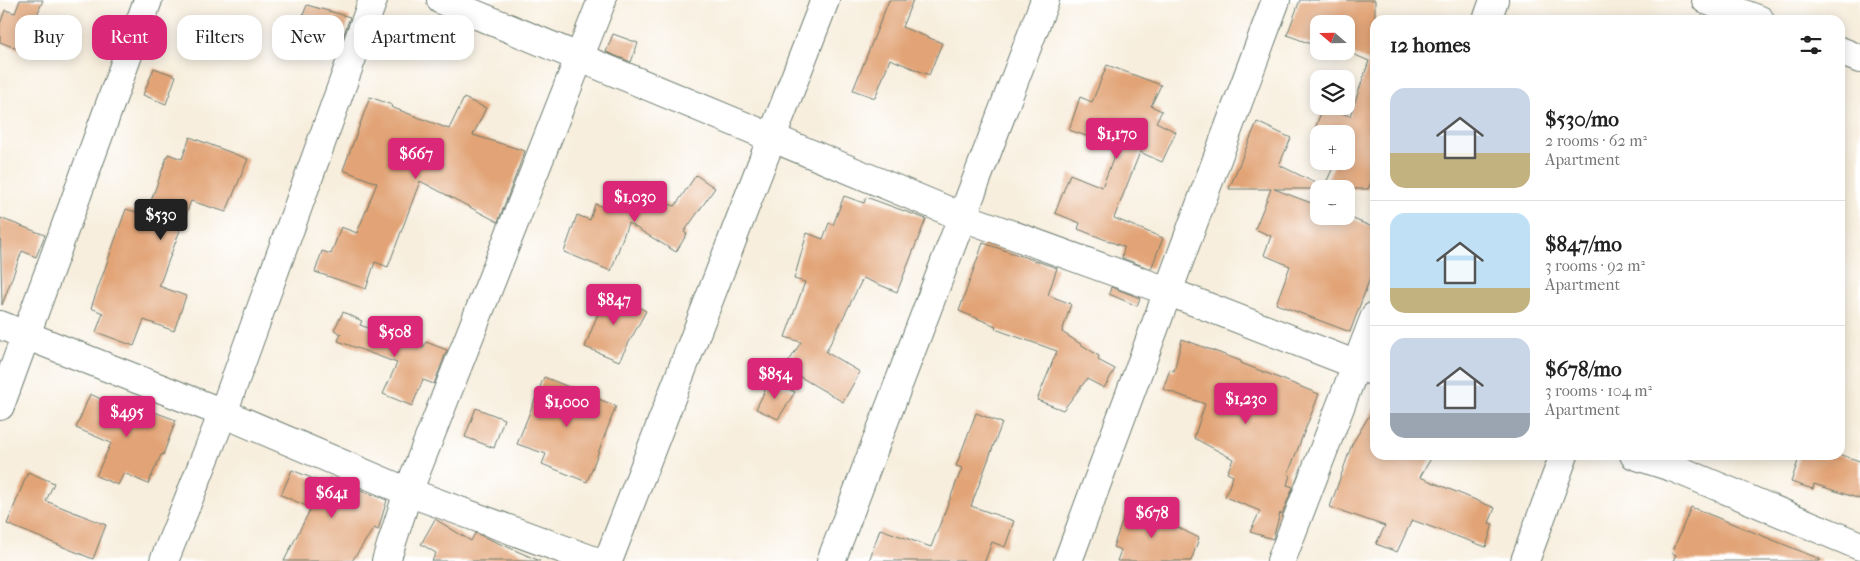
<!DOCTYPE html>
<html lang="en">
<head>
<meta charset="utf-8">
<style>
  :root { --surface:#fff; --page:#f6f6f6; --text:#222; --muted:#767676; --line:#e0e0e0; --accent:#db2777 }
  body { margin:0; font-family:"IM FELL French Canon",serif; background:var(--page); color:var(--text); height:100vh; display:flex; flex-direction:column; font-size:19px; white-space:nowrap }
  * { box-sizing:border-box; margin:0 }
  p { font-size:16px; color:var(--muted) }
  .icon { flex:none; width:28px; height:28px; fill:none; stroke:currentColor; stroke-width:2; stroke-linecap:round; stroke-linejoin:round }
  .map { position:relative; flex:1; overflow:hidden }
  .details { position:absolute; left:1370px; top:15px; width:475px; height:445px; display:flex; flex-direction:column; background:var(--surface); border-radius:15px; box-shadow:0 2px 12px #0003 }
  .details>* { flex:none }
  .hud { position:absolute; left:15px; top:15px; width:475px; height:45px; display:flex; gap:10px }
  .needle { width:32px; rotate:290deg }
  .controls { position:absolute; left:1310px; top:15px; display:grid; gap:10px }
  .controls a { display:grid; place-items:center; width:45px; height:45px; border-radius:10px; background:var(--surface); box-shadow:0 2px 12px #0003; font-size:25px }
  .price { position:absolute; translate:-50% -42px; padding:0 11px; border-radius:5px; background:var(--accent); color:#fff; font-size:16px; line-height:32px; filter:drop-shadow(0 1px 2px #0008) }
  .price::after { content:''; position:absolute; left:50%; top:30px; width:15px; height:11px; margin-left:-8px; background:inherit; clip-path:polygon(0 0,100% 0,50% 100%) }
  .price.active { background:#222; color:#fff }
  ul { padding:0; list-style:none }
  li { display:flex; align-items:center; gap:15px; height:125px; padding:0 20px }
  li+li { border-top:1px solid var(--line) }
  li span { display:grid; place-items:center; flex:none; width:140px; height:100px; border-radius:15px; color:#555 }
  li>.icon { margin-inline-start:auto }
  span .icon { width:60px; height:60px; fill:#fffc; stroke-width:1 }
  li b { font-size:21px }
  h2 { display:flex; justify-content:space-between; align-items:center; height:60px; padding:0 20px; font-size:21px }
  .tag { padding:0 18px; border-radius:15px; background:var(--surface); box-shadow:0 2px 12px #0003; font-size:18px; line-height:45px }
  .tag.active { background:var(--accent); color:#fff }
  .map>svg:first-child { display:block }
  .building { fill:#e2a477 }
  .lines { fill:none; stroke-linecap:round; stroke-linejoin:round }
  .minor-casing { stroke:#6b7b6f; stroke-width:30 }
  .minor { stroke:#fff; stroke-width:28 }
</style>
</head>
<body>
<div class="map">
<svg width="1860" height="561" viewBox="0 0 1860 561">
  <rect width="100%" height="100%" fill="#fff"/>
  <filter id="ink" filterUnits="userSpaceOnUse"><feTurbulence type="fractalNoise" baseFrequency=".02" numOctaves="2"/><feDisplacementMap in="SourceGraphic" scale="10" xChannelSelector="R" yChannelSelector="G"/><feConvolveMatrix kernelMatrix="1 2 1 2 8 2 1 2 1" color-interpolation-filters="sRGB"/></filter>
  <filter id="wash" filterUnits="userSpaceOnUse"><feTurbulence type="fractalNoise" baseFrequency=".0096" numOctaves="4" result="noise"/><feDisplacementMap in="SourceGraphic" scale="20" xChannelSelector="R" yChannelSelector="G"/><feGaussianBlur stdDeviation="1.12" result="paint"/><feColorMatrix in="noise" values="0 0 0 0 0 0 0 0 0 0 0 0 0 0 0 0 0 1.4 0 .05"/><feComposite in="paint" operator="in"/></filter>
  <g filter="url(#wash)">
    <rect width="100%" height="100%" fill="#f7eedd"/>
    <g id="blocks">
      <g class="building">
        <path d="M 20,0 L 43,0 L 23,51 L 0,42 L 0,24 L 5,10 L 15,13 Z"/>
        <path d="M 889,0 L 913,0 L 902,27 L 942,43 L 929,75 L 890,59 L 875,98 L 853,90 Z"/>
        <path d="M 1300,0 L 1375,0 L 1375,173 L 1368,189 L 1274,189 L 1319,206 L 1319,216 L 1346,216 L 1375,228 L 1375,265 L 1350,332 L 1276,304 L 1290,266 L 1264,255 L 1271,236 L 1255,229 L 1271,189 L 1229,189 L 1257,122 L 1291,138 L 1279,165 L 1324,187 L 1336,161 L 1346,161 L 1346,134 L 1319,134 L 1319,136 L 1313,134 L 1323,107 L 1350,116 L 1369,61 L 1346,51 L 1346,24 L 1319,24 L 1319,47 L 1287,35 Z"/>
        <path d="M 307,5 L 350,17 L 342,40 L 298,27 Z"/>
        <path d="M 613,34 L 638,43 L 631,62 L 606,52 Z"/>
        <path d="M 1107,65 L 1161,85 L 1151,106 L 1162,111 L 1156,122 L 1176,132 L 1162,162 L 1140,152 L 1114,218 L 1163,238 L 1151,269 L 1122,258 L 1124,247 L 1078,229 L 1080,223 L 1055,213 L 1070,174 L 1102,187 L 1118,147 L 1069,130 L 1080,97 L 1092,102 Z"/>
        <path d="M 154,68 L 176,76 L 166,104 L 143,95 Z"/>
        <path d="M 370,97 L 392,105 L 391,107 L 449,129 L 464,98 L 486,108 L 473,135 L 525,151 L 498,222 L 420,181 L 388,267 L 375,262 L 366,289 L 315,272 L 322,251 L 331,254 L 341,227 L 357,233 L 377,183 L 343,170 Z"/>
        <path d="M 190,137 L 248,159 L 226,212 L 191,201 L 159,286 L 186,296 L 174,331 L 144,320 L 134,346 L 96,332 L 103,313 L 91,308 L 126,209 L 136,212 L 139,205 L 148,209 L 168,154 L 182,159 Z"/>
        <path d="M 696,175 L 715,188 L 684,232 L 687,234 L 676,252 L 628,223 L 611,271 L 564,252 L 577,215 L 590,220 L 595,204 L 610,209 L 617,188 L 675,206 Z"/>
        <path d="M 844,196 L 864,203 L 866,197 L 926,219 L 897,292 L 863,278 L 826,352 L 860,372 L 843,402 L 785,368 L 801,342 L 785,337 L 805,282 L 794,279 L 807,233 L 823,239 L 829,223 L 833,225 Z"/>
        <path d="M 0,218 L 45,235 L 36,257 L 22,251 L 2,305 Z"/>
        <path d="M 983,243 L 1057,268 L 1048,295 L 1071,304 L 1062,332 L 1099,356 L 1098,360 L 1115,369 L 1104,388 L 1087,379 L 1063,410 L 1037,400 L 1057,351 L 995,329 L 996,326 L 959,311 Z"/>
        <path d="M 1111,287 L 1140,298 L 1137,306 L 1109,294 Z"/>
        <path d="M 607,290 L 646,311 L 619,361 L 585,347 Z"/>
        <path d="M 343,312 L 362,321 L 360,325 L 423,348 L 426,342 L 447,350 L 434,384 L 423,380 L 412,406 L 383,394 L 397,363 L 338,341 L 341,334 L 334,330 Z"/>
        <path d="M 1182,339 L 1241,361 L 1241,363 L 1319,394 L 1288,474 L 1290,475 L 1287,485 L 1293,487 L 1282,514 L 1280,513 L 1273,539 L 1250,532 L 1260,511 L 1225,497 L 1233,476 L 1227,473 L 1233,459 L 1194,438 L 1205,404 L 1163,389 L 1170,369 L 1174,371 Z"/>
        <path d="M 544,377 L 616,406 L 587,482 L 542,464 L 546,454 L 517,444 Z"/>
        <path d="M 770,380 L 795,392 L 778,419 L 756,409 Z"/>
        <path d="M 90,394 L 119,407 L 122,400 L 176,420 L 163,455 L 161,455 L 148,484 L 124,473 L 118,485 L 96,476 L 111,443 L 76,428 Z"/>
        <path d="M 1375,406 L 1375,455 L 1433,455 L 1420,477 L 1495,508 L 1489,523 L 1493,524 L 1486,547 L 1412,520 L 1397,552 L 1376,544 L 1385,526 L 1330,507 L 1352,444 Z"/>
        <path d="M 476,408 L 504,419 L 494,448 L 465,437 Z"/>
        <path d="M 976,413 L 1002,423 L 971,506 L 1014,521 L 1005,547 L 992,542 L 985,561 L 869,561 L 880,529 L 931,547 L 962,468 L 956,466 Z"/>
        <path d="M 1800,455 L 1841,455 L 1860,461 L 1860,499 L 1814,484 L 1813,489 L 1791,482 Z"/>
        <path d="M 292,470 L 326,484 L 329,478 L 387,500 L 378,530 L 374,528 L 352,561 L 284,561 L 311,508 L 281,495 Z"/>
        <path d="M 28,472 L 54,483 L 46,501 L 106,525 L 93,559 L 7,524 Z"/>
        <path d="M 1129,503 L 1199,538 L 1191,561 L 1117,561 L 1121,550 L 1113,547 Z"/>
        <path d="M 1691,507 L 1820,559 L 1820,561 L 1673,561 L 1676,555 L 1672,553 Z"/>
        <path d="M 435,519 L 471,541 L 475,533 L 540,561 L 432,561 L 436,553 L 421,544 Z"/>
      </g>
    </g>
  </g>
  <g filter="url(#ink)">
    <use href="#blocks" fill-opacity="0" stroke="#6b7b6f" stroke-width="1"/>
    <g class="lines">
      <defs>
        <g id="minor">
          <path d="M 441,0 L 963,217 L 1167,291 L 1375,372"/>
          <path d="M 1706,0 L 1760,20"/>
          <path d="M 1487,20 L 1494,0"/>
          <path d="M 1840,51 L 1860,59"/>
          <path d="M 0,325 L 223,413 L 408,492 L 595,561"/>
          <path d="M 0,406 L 148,0"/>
          <path d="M 1634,455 L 1674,468 L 1860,546"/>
          <path d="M 164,561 L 223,413 L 373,0"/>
          <path d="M 386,561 L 408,492 L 602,0"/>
          <path d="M 608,561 L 825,0"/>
          <path d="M 831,561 L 1045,0"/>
          <path d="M 1068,561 L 1276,0"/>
          <path d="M 1281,561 L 1375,316"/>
          <path d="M 1525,561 L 1564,455"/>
        </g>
      </defs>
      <use href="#minor" class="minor-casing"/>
      <use href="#minor" class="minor"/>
    </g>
  </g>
</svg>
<div class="controls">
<a><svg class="needle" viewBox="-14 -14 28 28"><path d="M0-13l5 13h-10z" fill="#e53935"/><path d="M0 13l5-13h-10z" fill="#767676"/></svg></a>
<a><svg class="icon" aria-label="layers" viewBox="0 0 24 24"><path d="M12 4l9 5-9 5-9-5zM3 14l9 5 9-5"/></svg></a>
<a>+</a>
<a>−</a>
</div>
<b class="price" style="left:1117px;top:160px">$1,170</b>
<b class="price" style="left:416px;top:180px">$667</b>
<b class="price" style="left:635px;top:223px">$1,030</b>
<b class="price active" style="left:161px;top:241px">$530</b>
<b class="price" style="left:614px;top:326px">$847</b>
<b class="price" style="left:395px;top:358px">$508</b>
<b class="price" style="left:775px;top:400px">$854</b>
<b class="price" style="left:1246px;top:425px">$1,230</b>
<b class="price" style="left:567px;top:428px">$1,000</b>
<b class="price" style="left:127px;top:438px">$495</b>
<b class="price" style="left:332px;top:519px">$641</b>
<b class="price" style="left:1152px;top:539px">$678</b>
<div class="hud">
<a class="tag">Buy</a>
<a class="tag active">Rent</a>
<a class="tag">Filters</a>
<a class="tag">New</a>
<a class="tag">Apartment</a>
</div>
<section class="details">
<h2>12 homes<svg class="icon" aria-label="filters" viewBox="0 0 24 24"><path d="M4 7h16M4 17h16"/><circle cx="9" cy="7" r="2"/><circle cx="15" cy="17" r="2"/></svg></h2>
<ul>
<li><span style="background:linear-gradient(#c9d6e8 65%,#c2b280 0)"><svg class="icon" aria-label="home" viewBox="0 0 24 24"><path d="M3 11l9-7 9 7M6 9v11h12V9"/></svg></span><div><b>$530/mo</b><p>2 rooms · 62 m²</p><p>Apartment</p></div></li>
<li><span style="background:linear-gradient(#bfe0f5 75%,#c2b280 0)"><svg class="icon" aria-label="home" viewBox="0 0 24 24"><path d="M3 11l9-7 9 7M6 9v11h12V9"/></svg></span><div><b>$847/mo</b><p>3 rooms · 92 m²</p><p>Apartment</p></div></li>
<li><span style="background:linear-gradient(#c9d6e8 75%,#9aa5b1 0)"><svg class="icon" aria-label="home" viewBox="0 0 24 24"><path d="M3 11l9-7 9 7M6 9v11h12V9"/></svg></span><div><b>$678/mo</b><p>3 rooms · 104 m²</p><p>Apartment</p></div></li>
</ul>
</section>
</div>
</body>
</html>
